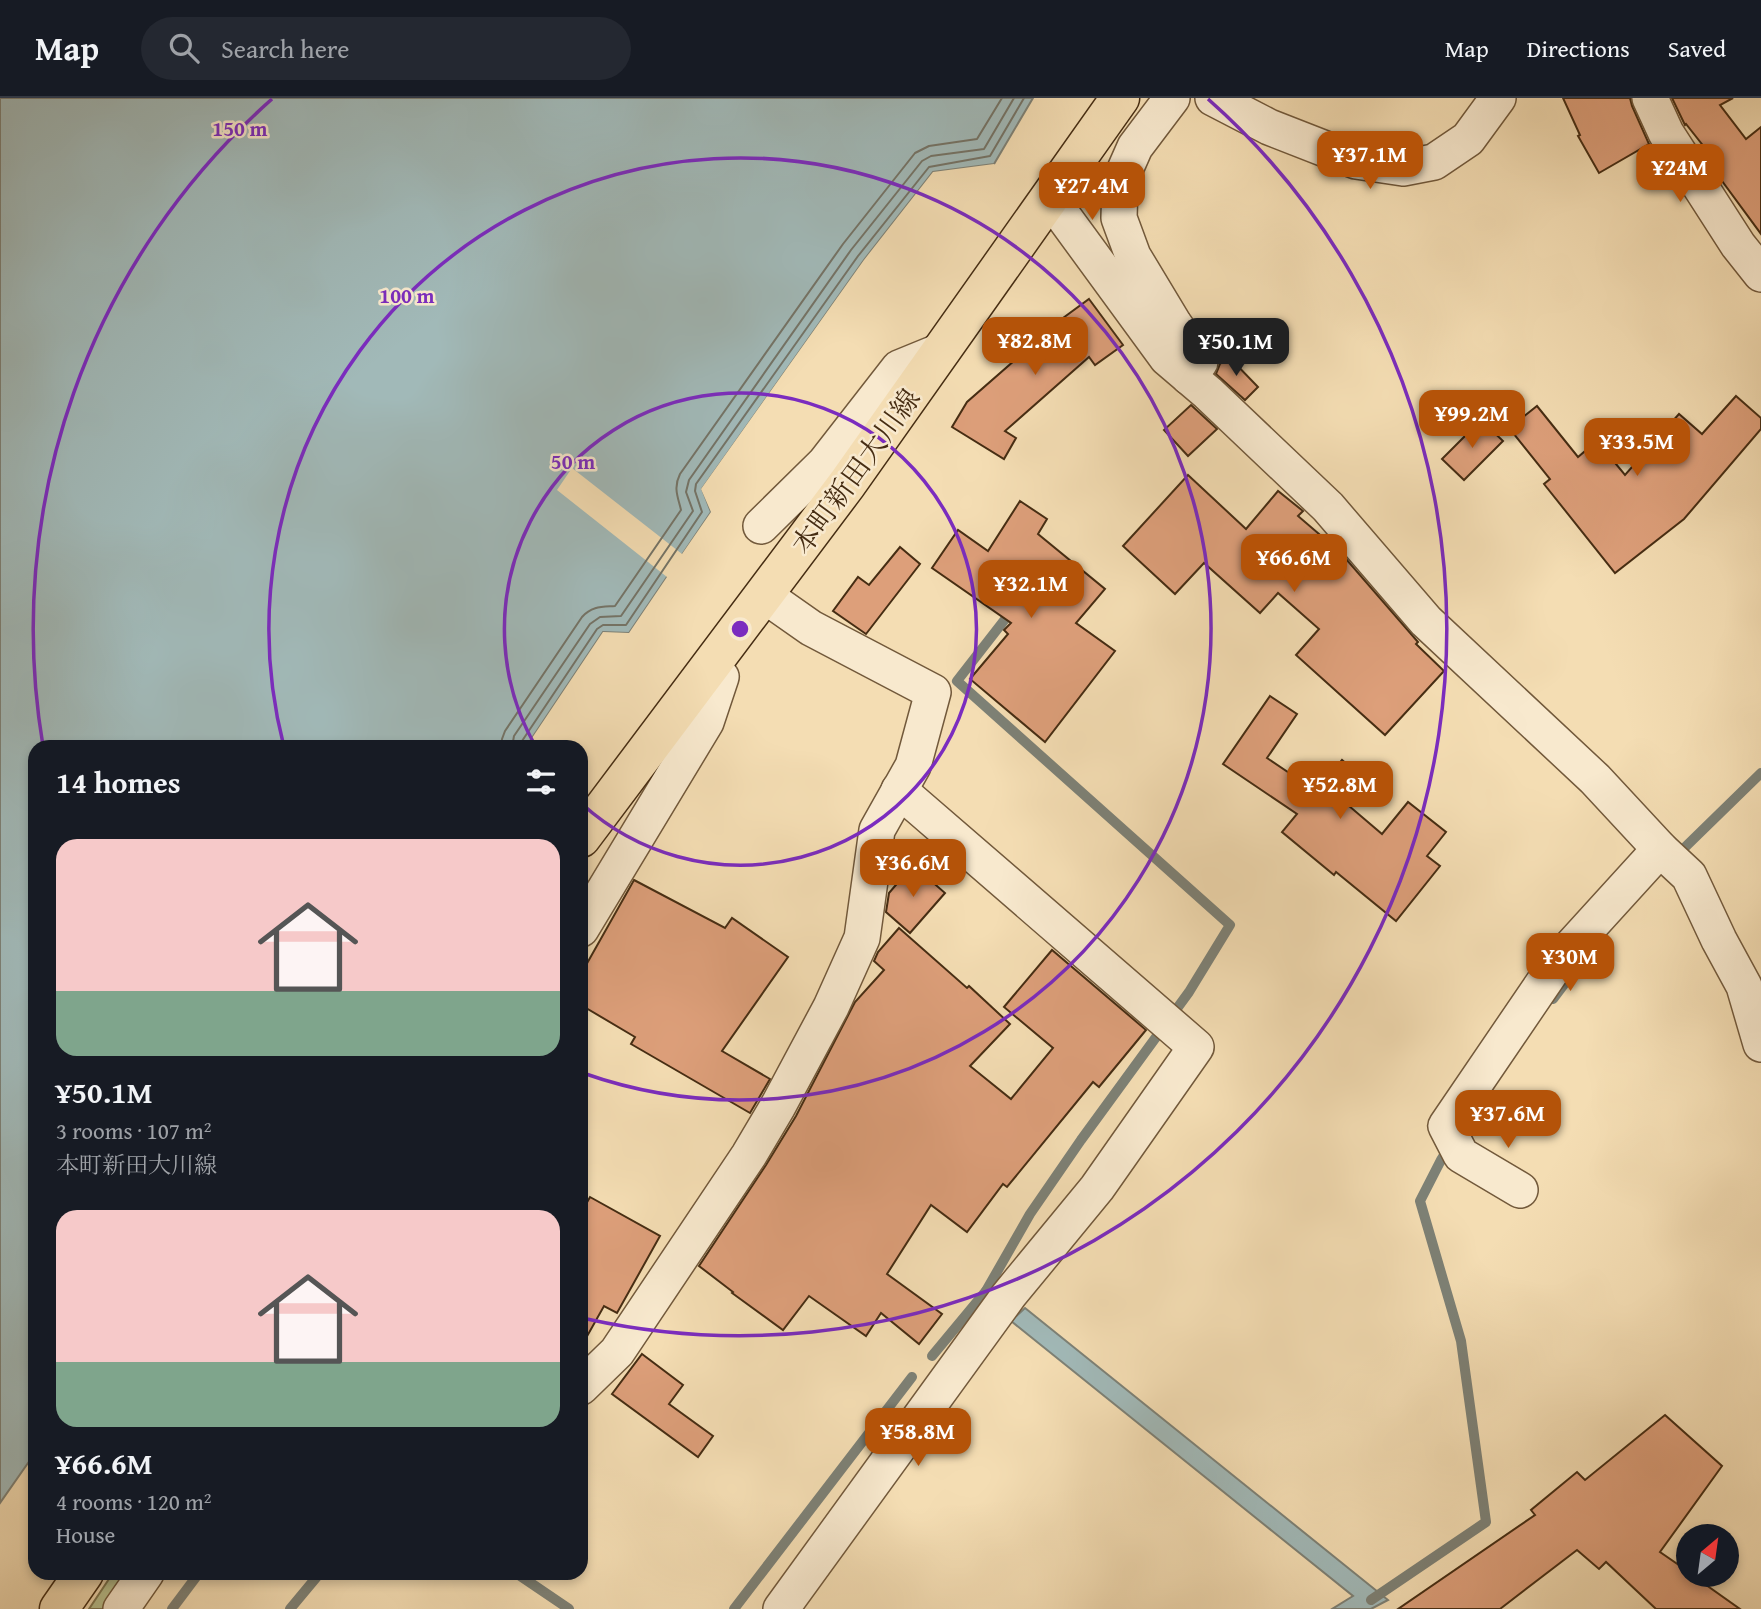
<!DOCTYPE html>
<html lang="en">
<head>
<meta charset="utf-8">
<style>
  :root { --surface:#171b24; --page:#242831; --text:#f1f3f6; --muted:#9ea1a6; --line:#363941; --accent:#b45309 }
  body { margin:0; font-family:"Gentium Book Plus","Noto Serif JP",serif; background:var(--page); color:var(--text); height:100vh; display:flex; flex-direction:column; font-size:26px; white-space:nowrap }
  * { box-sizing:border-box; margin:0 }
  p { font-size:23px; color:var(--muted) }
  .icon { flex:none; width:38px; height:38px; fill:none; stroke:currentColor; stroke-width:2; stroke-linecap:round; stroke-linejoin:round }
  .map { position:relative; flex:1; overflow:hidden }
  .details { position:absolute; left:28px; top:642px; width:560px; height:840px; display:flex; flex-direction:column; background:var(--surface); border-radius:21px; box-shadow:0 4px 10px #0003 }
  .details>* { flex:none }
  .needle { width:46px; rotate:29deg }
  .controls { position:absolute; left:1676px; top:1426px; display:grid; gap:14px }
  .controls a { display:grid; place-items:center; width:63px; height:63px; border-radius:50%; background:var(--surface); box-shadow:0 4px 10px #0003; font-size:35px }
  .price { position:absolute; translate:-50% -60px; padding:0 16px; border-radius:14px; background:var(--accent); color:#fff; font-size:23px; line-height:46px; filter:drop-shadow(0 2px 4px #0008) }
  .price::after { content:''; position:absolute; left:50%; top:42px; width:21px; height:16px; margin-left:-10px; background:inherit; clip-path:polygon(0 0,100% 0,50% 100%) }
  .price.current { background:#222; color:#fff }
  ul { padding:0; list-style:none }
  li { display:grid; align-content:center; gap:14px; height:371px; padding:0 28px }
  li span { display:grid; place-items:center; height:217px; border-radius:21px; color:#555 }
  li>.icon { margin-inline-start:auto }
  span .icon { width:126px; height:126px; fill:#fffc; stroke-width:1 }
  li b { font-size:30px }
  h2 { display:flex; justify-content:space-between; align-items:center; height:84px; padding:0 28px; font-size:30px }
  header { display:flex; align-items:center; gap:42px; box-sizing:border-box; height:98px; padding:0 35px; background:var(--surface); border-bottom:2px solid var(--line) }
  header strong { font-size:33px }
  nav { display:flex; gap:38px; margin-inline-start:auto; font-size:24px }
  .search { width:490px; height:63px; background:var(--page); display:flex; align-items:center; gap:18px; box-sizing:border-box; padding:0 24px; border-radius:38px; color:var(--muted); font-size:26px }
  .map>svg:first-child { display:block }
  .green { fill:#b9c28f; stroke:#807851; stroke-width:2 }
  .water { fill:#a1b9b8; stroke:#7d8176; stroke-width:2 }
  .pier { fill:#f4ddb3 }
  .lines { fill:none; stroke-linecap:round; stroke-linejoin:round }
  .shore { stroke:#747366; stroke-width:2 }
  .stream { stroke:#7d8176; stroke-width:10 }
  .building { fill:#dd9f7a; stroke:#462d13; stroke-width:2 }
  .minor-casing { stroke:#72593b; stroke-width:38 }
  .major-casing { stroke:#462d13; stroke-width:41 }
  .minor { stroke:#f8e9ce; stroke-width:35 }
  .major { stroke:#f4ddb3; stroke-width:38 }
  .ring { fill:none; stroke:#7b2cbf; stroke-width:3.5 }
  .labels { text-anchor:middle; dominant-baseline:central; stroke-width:5; stroke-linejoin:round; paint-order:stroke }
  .street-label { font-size:28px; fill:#462d13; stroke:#f8e9ce }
  .centre { fill:#7b2cbf; stroke:#f8e9ce; stroke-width:3.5 }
  .ring-label { font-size:21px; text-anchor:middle; font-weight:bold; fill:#7b2cbf; stroke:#f8e9ce; stroke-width:5; stroke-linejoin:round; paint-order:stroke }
</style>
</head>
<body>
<header>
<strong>Map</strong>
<div class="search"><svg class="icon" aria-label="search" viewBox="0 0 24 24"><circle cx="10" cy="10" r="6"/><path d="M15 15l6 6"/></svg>Search here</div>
<nav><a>Map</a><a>Directions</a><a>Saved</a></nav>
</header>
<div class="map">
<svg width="1761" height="1511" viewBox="0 0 1761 1511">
  <rect width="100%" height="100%" fill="#f4ddb3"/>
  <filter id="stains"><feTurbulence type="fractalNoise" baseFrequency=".00286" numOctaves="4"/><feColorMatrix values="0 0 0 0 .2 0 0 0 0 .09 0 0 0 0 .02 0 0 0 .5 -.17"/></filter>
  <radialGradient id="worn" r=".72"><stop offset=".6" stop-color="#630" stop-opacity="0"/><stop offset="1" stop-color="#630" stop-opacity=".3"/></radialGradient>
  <path class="green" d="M 113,1475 L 130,1475 L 106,1511 L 89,1511 Z"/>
  <g class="water">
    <path d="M 0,0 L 1033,0 L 994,66 L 933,74 L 864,162 L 702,391 L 711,414 L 629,535 L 603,534 L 526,649 L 35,649 L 35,1355 L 0,1405 Z"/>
    <path d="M 1025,1210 L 1388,1502 L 1371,1511 L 1332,1511 L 1353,1498 L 1011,1223 Z"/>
  </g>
  <path class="pier" d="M 994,66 L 997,68 L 995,69 L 935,77 L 866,164 L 705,391 L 714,416 L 631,537 L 629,539 L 605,538 L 530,649 L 526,649 L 603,534 L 629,535 L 667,479 L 557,392 L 572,370 L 682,456 L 711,414 L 701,391 L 864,162 L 933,74 Z"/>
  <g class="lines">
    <g class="shore">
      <path d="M 501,649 L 502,641 L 505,633 L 582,519 C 592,508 602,509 615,508 L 681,412 C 678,399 673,390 680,376 L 843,146 L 915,55 L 929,48 L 977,41 L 1002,0"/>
      <path d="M 512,649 L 514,638 L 590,526 L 600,519 L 621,518 L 693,413 L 686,394 L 689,382 L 851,152 L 922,63 L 931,58 L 984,51 L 1014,0"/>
      <path d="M 521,649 L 522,643 L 597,531 L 603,527 L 626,527 L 702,414 L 695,393 L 696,386 L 858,158 L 929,69 L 990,58 L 1024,0"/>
    </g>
    <g class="stream">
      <path d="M 1676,758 L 1761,675"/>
      <path d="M 1553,901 L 1586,857"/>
      <path d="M 998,1202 L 986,1193 L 1030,1116 L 1081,1042 L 1189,894 L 1230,827 L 957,583 L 1013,511"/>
      <path d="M 932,1258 L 986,1193"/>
      <path d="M 516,1475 L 569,1511"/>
      <path d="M 1371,1502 L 1486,1424 L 1461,1243 L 1420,1103 L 1441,1062 L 1448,1051"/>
      <path d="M 172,1511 L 199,1475"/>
      <path d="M 290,1511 L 320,1475"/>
      <path d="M 734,1511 L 912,1279"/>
    </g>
  </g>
  <g class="building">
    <path d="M 1563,0 L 1630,0 L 1632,8 L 1649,46 L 1599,75 L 1578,38 L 1580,37 Z"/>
    <path d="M 1672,0 L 1733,0 L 1720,7 L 1746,41 L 1761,29 L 1761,136 L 1711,68 L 1716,64 L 1686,26 L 1685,27 Z"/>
    <path d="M 1089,201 L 1123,247 L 1095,267 L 1089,259 L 1005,333 L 1016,340 L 1004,361 L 952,329 L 967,304 L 1063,220 Z"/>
    <path d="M 1228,258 L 1258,289 L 1245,302 L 1216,276 L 1220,266 Z"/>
    <path d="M 1736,298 L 1761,320 L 1761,331 L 1684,421 L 1615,475 L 1544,386 L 1550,381 L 1509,330 L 1537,308 L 1578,359 L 1597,343 L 1625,377 L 1679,316 L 1702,336 Z"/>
    <path d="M 1191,307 L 1217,331 L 1188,358 L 1164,332 Z"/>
    <path d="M 1481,322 L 1503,343 L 1464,382 L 1442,361 Z"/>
    <path d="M 1188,377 L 1246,431 L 1278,393 L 1303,413 L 1298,418 L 1340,454 L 1418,544 L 1416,546 L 1444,573 L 1385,637 L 1296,557 L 1319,531 L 1278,495 L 1260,515 L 1204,465 L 1175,496 L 1123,448 Z"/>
    <path d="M 1020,403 L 1047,421 L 1038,436 L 1105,491 L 1076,525 L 1115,553 L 1045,644 L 970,581 L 1008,536 L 1004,532 L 1011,525 L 932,470 L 958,432 L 988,453 Z"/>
    <path d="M 900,449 L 920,466 L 866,536 L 833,513 L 858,479 L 869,487 Z"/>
    <path d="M 1270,598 L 1297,616 L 1267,660 L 1316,693 L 1342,662 L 1362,679 L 1342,702 L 1382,736 L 1408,704 L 1446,734 L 1427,758 L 1440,768 L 1396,823 L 1336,774 L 1334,777 L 1282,734 L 1297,716 L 1223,666 Z"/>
    <path d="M 913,767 L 945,795 L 910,835 L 886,814 L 889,795 Z"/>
    <path d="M 634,782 L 725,830 L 732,820 L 788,859 L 722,953 L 770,981 L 750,1015 L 631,946 L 635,939 L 581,907 L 581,876 Z"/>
    <path d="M 899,830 L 967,890 L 969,888 L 1010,926 L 970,968 L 1011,1001 L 1053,950 L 1004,909 L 1052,852 L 1146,932 L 1099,989 L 1093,984 L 1007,1089 L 1003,1086 L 967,1134 L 931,1107 L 887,1176 L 942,1216 L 919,1246 L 881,1215 L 866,1238 L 809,1198 L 783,1232 L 732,1195 L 733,1194 L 699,1168 L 766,1067 L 796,1018 L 855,904 L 884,872 L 874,863 L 878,854 Z"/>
    <path d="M 590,1099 L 660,1138 L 617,1215 L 604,1208 L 581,1249 L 581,1115 Z"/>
    <path d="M 642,1256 L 683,1287 L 669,1306 L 713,1338 L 698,1359 L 612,1296 Z"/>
    <path d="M 1665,1317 L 1722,1368 L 1660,1454 L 1689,1474 L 1689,1477 L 1692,1477 L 1740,1511 L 1656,1511 L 1606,1464 L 1599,1471 L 1577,1452 L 1500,1511 L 1398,1511 L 1535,1417 L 1531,1412 L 1577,1374 L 1585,1382 Z"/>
  </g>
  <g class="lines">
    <defs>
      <g id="minor">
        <path d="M 1172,0 L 1135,49 L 1120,83 L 1119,120 L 1133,158 L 1174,226 L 1200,264 L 1189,279"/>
        <path d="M 1213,0 L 1269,29 L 1356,63 L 1403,70 L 1434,64 L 1468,41 L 1498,0"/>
        <path d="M 1650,0 L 1666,35 L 1738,147 L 1761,176"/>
        <path d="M 1050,100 L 1167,260 L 1208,295 L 1328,409 L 1426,523 L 1595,681 L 1660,751 L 1689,778 L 1719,842 L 1744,888 L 1761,946"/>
        <path d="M 761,428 L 825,365 L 899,270 L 943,252"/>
        <path d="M 581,831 L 706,624 L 721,579 L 711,567"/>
        <path d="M 1520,1092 L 1461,1057 L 1446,1028 L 1559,862 L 1660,751"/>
        <path d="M 581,1289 L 617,1254 L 749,1057 L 778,1008 L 831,909 L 862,840 L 877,732 L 913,668 L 933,594 L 811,530 L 764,497"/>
        <path d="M 121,1511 L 146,1475"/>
        <path d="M 781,1511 L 1009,1197 L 1097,1090 L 1196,949 L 899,692"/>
      </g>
      <g id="major">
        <path d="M 581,740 L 847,386 L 1120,0"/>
        <path d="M 59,1511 L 84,1475"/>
      </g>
    </defs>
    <use href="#minor" class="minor-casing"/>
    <use href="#major" class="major-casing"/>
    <use href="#minor" class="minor"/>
    <use href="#major" class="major"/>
  </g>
  <g class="ring">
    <path d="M536 649A236 236 0 1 1 582 706"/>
    <path d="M284 649A471 471 0 1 1 583 975"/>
    <path d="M43 648A707 707 0 0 1 272 1M1208 1A707 707 0 0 1 587 1221"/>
  </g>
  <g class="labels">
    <g class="street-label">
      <text transform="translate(855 373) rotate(-54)">本町新田大川線</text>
    </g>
  </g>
  <circle cx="740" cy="531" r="10" class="centre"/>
  <g class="ring-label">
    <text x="240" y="38">150 m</text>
    <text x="407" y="205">100 m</text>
    <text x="573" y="371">50 m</text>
  </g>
  <rect width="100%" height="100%" filter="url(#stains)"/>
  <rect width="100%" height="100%" fill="url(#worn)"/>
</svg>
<div class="controls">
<a><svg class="needle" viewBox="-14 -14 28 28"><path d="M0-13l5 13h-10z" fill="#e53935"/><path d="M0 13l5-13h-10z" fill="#9ea1a6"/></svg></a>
</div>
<b class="price" style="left:1370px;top:93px">¥37.1M</b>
<b class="price" style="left:1680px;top:106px">¥24M</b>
<b class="price" style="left:1092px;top:124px">¥27.4M</b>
<b class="price" style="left:1035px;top:279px">¥82.8M</b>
<b class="price current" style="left:1236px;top:280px">¥50.1M</b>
<b class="price" style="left:1472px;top:352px">¥99.2M</b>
<b class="price" style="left:1637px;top:380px">¥33.5M</b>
<b class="price" style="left:1294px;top:496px">¥66.6M</b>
<b class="price" style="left:1031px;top:522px">¥32.1M</b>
<b class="price" style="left:1340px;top:723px">¥52.8M</b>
<b class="price" style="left:913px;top:801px">¥36.6M</b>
<b class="price" style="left:1570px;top:895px">¥30M</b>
<b class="price" style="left:1508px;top:1052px">¥37.6M</b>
<b class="price" style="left:918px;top:1370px">¥58.8M</b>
<section class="details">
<h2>14 homes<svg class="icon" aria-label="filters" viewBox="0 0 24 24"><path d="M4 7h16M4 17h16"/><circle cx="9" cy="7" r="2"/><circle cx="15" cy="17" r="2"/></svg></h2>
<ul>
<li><span style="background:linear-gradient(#f6c9c9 70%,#7fa58c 0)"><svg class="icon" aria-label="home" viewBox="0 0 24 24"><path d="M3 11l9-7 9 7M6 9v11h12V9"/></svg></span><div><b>¥50.1M</b><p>3 rooms · 107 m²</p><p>本町新田大川線</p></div></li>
<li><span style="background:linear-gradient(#f6c9c9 70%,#7fa58c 0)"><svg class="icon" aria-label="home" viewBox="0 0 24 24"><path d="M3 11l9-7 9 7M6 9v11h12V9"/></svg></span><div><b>¥66.6M</b><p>4 rooms · 120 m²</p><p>House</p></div></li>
</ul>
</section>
</div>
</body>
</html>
